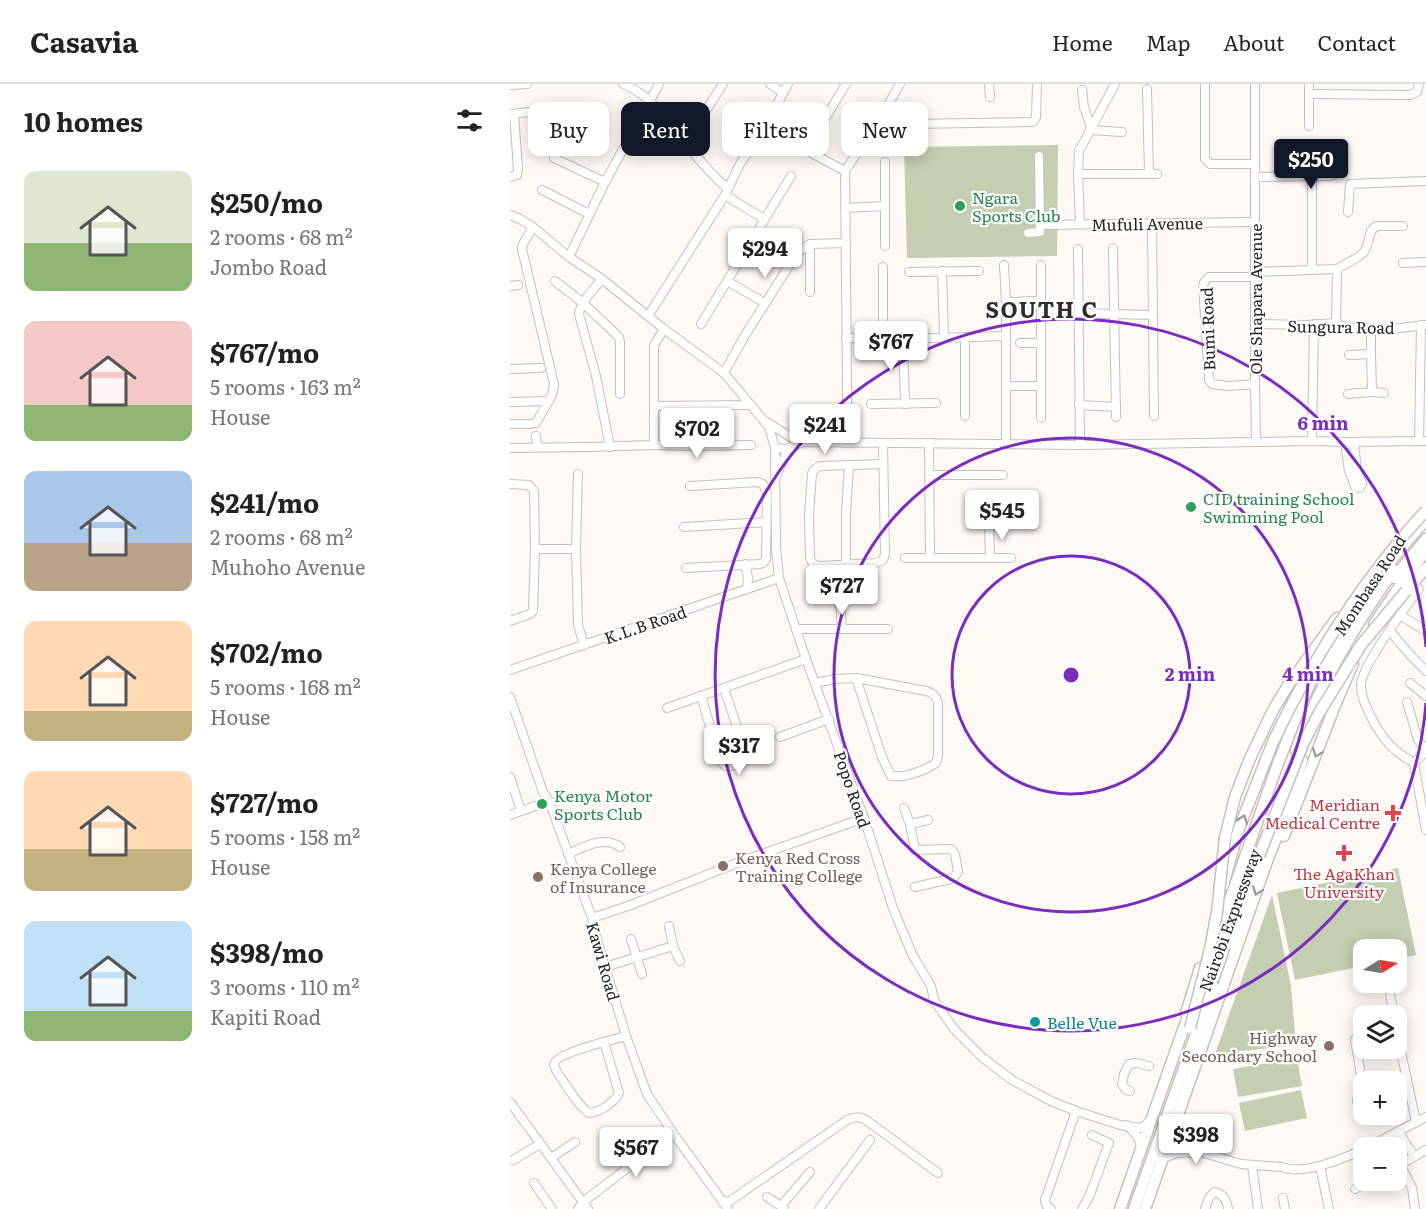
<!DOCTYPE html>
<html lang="en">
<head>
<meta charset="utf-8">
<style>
  :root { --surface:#fff; --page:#f6f6f6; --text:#222; --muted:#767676; --line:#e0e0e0; --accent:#111827 }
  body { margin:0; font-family:Literata,serif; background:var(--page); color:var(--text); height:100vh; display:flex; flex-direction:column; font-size:22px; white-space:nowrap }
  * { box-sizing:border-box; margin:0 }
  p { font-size:20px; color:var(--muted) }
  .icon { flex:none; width:33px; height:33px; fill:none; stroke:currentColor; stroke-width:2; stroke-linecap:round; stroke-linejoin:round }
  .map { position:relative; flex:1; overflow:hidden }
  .side { display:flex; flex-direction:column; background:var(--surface); width:510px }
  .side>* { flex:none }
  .top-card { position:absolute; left:18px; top:18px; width:570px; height:54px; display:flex; gap:12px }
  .needle { width:39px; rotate:79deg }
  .fabs { position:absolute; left:843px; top:855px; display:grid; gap:12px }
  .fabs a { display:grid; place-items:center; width:54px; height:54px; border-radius:12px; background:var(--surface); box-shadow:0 3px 15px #0003; font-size:30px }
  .price { position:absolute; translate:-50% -51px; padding:0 14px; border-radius:6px; background:#fff; color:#222; font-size:20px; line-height:39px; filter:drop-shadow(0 2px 3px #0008) }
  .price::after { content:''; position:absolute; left:50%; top:36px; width:18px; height:14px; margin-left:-9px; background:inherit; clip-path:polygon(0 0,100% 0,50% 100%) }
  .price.current { background:var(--accent); color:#fff }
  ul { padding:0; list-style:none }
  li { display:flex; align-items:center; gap:18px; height:150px; padding:0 24px }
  li span { display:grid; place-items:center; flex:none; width:168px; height:120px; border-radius:12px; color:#555 }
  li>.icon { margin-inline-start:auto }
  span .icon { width:72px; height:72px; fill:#fffc; stroke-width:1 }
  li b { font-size:26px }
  h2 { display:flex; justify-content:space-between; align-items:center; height:72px; padding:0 24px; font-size:26px }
  .tag { padding:0 21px; border-radius:12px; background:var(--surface); box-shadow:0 3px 15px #0003; font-size:21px; line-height:54px }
  .tag.current { background:var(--accent); color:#fff }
  header { display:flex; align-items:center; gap:36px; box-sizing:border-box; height:84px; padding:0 30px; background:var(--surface); border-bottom:2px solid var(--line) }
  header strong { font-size:28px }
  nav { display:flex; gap:33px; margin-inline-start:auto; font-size:21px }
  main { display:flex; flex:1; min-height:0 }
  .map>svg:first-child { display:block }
  .green { fill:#c4ceb1 }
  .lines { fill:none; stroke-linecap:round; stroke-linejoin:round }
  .minor-casing { stroke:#c8bfba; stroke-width:10 }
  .highway-casing { stroke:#c8bfba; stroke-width:13 }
  .minor { stroke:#fff; stroke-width:8 }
  .highway { stroke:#fff; stroke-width:10 }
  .highway-bridge-casing { stroke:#c8bfba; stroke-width:13; stroke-linecap:butt }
  .highway-bridge { stroke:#fff; stroke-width:10 }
  .oneway { stroke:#9d9c9b }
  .ring { fill:none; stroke:#7b2cbf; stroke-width:3 }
  .leisure-dot { fill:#2e9e5b; stroke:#fff; stroke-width:2 }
  .health-dot { fill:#e0444e; stroke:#fff; stroke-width:2 }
  .education-dot { fill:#8d6e63; stroke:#fff; stroke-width:2 }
  .culture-dot { fill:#0f9aa8; stroke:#fff; stroke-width:2 }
  .labels { text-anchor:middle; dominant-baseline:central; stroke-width:4.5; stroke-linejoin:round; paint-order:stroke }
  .leisure-label { font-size:16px; fill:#27864d; stroke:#fff; text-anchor:start }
  .street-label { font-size:16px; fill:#252220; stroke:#fff }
  .health-label { font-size:16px; fill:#be3a42; stroke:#fff; text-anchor:end }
  .education-label { font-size:16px; fill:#785e54; stroke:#fff; text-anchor:start }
  .culture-label { font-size:16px; fill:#0d838f; stroke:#fff; text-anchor:start }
  .district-label { font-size:22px; font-weight:bold; letter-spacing:1.5px; fill:#312a26; stroke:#fff }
  .centre { fill:#7b2cbf; stroke:#fff; stroke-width:3 }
  .ring-label { font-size:18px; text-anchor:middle; font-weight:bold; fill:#7b2cbf; stroke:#fff; stroke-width:4.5; stroke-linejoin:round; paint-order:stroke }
</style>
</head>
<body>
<header>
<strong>Casavia</strong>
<nav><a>Home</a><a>Map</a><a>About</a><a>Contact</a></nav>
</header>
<main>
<section class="side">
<h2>10 homes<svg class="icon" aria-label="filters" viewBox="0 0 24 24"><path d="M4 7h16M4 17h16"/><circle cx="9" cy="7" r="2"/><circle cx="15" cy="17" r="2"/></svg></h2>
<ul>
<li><span style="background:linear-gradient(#dfe7d0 60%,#8fb573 0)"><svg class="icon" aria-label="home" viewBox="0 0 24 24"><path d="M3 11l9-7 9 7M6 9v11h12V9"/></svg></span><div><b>$250/mo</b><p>2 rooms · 68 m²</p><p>Jombo Road</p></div></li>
<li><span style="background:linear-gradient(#f6c9c9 70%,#8fb573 0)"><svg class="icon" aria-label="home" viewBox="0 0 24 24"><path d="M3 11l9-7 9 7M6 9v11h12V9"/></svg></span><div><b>$767/mo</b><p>5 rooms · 163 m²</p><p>House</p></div></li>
<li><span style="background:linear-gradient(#a9c7e8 60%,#b9a48a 0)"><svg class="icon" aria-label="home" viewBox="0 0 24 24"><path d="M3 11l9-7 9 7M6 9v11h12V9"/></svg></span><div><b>$241/mo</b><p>2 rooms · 68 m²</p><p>Muhoho Avenue</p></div></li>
<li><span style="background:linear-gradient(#ffd9b3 75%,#c2b280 0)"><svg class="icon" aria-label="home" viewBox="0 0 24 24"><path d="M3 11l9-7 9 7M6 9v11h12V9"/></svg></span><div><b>$702/mo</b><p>5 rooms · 168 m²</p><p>House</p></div></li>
<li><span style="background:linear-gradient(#ffd9b3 65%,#c2b280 0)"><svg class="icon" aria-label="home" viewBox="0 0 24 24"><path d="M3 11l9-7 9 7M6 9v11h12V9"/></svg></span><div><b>$727/mo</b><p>5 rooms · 158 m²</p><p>House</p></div></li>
<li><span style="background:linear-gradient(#bfe0f5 75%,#8fb573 0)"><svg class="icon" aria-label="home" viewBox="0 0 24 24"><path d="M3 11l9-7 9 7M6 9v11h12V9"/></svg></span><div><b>$398/mo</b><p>3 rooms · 110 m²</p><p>Kapiti Road</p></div></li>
</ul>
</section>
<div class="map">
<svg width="916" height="1125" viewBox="0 0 916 1125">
  <rect width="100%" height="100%" fill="#fff9f6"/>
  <g class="green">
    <path d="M 548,61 L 547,172 L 397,174 L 394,63 Z"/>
    <path d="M 888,784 L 906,871 L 887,875 L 886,866 L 854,866 L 853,882 L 785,896 L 767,809 Z"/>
    <path d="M 762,811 L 781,902 L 786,961 L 705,970 Z"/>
    <path d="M 787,974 L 792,1002 L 728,1013 L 723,985 Z"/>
    <path d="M 791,1006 L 797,1034 L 735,1047 L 729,1019 Z"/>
  </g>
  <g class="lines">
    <defs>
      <g id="minor">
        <path d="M 113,0 C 142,12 154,33 174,57 C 187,74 202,91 218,105"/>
        <path d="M 260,0 L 273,9"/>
        <path d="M 479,0 L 480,13"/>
        <path d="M 695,0 L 695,75 L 700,80 L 745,80"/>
        <path d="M 745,0 L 745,300 L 746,358"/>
        <path d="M 799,0 L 799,42"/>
        <path d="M 0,1 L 17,0"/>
        <path d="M 637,5 L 639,90"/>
        <path d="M 572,6 L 574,23 L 581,44"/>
        <path d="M 799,10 L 900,11 L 907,8 L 909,0"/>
        <path d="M 374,28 L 390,0"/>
        <path d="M 0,30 L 31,27"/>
        <path d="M 256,41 L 296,66 L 335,87"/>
        <path d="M 580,46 L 612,48"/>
        <path d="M 175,59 L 213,0"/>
        <path d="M 296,66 L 336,0"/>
        <path d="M 44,74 L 95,98"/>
        <path d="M 375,78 L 375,162"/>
        <path d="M 568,90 L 647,90"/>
        <path d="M 0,93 L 7,91 L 8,84 L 4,30"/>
        <path d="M 745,93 L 820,92 L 825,90 L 831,74"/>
        <path d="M 802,93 L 802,186"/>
        <path d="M 32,106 L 79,130"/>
        <path d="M 215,111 L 254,135"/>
        <path d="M 335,124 L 375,122"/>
        <path d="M 838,128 L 840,100 L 916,97"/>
        <path d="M 0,131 L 10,135 L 23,143 L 59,173 L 92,195 L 154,245 L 214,289 L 259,343 L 265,364 L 266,464 L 269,494 L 296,575 L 354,734 L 383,824 L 402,870 L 421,902 L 424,916 L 432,928 L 444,945 L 473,974 L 502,996 L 541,1017 L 566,1027 L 610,1041 L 630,1044 L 636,1041 L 639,1037"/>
        <path d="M 642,138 L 644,332"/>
        <path d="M 570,140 L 568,90 L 569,67 L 605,0"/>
        <path d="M 530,141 L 745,138"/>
        <path d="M 518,149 L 530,148 L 529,72"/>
        <path d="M 603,164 L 606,333"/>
        <path d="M 568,165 L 570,361"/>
        <path d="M 59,173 L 95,98 L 149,0"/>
        <path d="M 893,179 L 916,178"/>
        <path d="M 494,181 L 496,218 L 496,359"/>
        <path d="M 531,181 L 531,334"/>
        <path d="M 432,187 L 434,253"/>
        <path d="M 399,188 L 469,187"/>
        <path d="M 745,188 L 827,185 L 848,173 L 854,168 L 857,162 L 861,147 L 866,142 L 893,142"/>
        <path d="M 92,195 C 84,205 71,217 69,230 L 86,292 L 100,363"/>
        <path d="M 45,197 L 73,219 L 109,253 L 110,258 L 110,310"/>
        <path d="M 217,197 L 255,219"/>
        <path d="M 0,202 L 8,201"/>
        <path d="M 300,208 L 300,160"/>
        <path d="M 496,218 L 531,217"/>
        <path d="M 568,229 L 642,231"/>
        <path d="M 138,232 L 215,111 L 230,80 L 253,46 L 278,0"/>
        <path d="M 826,239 L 827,185"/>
        <path d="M 191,240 L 281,92"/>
        <path d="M 745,240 L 796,241 L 826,239 L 835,243 L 861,245 L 882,245 L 916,241"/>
        <path d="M 336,254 L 393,255 L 496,252"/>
        <path d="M 373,254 L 373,183"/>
        <path d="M 393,255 L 395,320"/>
        <path d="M 510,259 L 531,259"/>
        <path d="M 839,271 L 861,270 L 861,245"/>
        <path d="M 0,285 L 31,284"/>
        <path d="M 214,289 L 234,253 L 287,169 L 300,160 L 336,159"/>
        <path d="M 745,300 L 718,302 L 702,300 L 699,296 L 693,201 L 695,197 L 699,193 L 745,193"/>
        <path d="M 496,302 L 531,302"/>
        <path d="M 862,308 L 874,309"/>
        <path d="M 838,310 L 862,308 L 861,270"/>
        <path d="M 0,318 L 39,317"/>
        <path d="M 361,320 L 426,319"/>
        <path d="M 569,321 L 606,323"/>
        <path d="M 145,322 L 241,321"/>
        <path d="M 455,332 L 455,253"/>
        <path d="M 257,338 L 285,356"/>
        <path d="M 0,340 L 20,340 L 26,339 L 42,311 L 44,300 L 12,165 L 13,160 L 23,143"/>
        <path d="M 26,352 L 27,363"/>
        <path d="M 802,357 L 804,240"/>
        <path d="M 909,357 L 911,241"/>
        <path d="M 835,358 L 839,387 L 844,399"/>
        <path d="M 844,358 L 847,388 L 850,396"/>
        <path d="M 337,359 L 337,298 L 335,87 L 374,28 L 401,40 L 523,38 L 526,33 L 527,0"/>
        <path d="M 373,359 L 375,470 L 373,476 L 366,479 L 309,482 L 303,480 L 300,474 L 299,431 L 302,389 L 305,385 L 310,382 L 373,380"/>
        <path d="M 419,359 L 420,474 L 501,474"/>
        <path d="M 144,361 L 144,261 L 154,245"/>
        <path d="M 0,364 L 78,363 L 144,361 L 186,362 L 241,361"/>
        <path d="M 265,364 L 276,365 L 293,358 L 570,361 L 802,357 L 835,358 L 916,357"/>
        <path d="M 68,390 L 66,465 L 68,541 L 74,561"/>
        <path d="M 267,390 L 274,373 L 284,363"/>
        <path d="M 419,391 L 493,391"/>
        <circle cx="848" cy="400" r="4"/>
        <path d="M 0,400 L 19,401 L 24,407 L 25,465 L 23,527 L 20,530 L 0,537"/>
        <path d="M 479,440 L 480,474"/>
        <path d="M 174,443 L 256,438"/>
        <path d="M 25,465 L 66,465"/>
        <path d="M 395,474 L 420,474"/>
        <path d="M 235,480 L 238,493 L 237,505"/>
        <path d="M 336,480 L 336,430 L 339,381"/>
        <path d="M 176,484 L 250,480 L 253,479 L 256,475 L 257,409 L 253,400 L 247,398 L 180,402"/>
        <path d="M 909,505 C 896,522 852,582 851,600 C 850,618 869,650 881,662 C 887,669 896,674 904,679 L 916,667"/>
        <path d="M 330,519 L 332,544"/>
        <path d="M 890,531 L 916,547"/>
        <path d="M 286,545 L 378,545"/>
        <path d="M 880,547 L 901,572 L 916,587"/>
        <path d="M 0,586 L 269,494"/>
        <path d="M 305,599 L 325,595 L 346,594 L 416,607 C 423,609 427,612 428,619 L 428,672 L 426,679 C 414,687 395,694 381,692 L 372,673 L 346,594"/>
        <path d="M 900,599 L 916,612"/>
        <path d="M 191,612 L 210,676 L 215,682 L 221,682 L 234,676 L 236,670 L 214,604"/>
        <path d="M 0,613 L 33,708 L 39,717 L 82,834 L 88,859 L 116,952 L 137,1010 L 163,1049 L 218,1125"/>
        <path d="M 897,618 L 908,656 L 916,666"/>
        <path d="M 157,624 L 296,575"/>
        <path d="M 270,653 L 319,635"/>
        <path d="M 904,679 L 916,746"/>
        <path d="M 0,693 L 11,727"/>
        <path d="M 394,724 L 400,740"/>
        <path d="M 0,731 L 39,717"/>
        <path d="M 58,770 C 73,763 95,751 110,763"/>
        <path d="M 405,803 L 441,795 L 445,792 L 448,788 L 445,770 L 441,765 L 405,766 L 400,740 L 418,736"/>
        <path d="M 82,834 L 118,822 L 232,777 L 354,734"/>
        <path d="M 159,842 L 163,862 L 170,877"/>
        <path d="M 121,855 L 132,890"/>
        <path d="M 95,883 L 163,862"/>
        <path d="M 878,898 L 884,932"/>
        <path d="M 886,944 L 906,1038"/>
        <path d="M 94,958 L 109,1009 C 104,1019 90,1028 79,1029 C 69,1022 62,1010 55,1000 C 52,995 44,986 44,980 C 46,969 105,955 116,952"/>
        <path d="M 620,1007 L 616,1006 L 612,1000 L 614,990 L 619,980 L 626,979 L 639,982"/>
        <path d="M 0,1018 L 78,1125"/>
        <path d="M 852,1028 L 847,1018 L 851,991 L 845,956 L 846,954 L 854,953"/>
        <path d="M 617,1041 L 628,1053 L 631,1063"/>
        <path d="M 665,1043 C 667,1053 668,1059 677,1064 L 731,1080 L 772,1083 C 792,1092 835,1074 854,1065"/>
        <path d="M 888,1047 L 904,1072"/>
        <path d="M 856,1064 L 916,1033"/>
        <path d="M 41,1074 L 65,1058"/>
        <path d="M 3,1076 L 30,1060"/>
        <path d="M 651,1076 C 662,1070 670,1067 682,1069"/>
        <path d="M 890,1080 L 902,1104 L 905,1125"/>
        <path d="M 742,1081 L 748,1125"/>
        <path d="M 810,1082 L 819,1125"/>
        <path d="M 888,1082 L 916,1066"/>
        <path d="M 24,1099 L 42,1125"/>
        <path d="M 845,1105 L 861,1096"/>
        <path d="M 257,1113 L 274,1124"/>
        <path d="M 773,1114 L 775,1125"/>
        <path d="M 212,1118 L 220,1117 L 337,1036 C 344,1033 349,1032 356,1036 L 428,1089"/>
        <path d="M 271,1122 L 300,1088"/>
        <path d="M 68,1125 L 73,1118 L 163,1049"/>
        <path d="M 309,1125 L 360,1056"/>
        <path d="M 541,1125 L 536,1121 L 535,1116 L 566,1027"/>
        <path d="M 572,1125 L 579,1113 L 599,1059 L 582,1051"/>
        <path d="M 695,1125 L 699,1114 L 704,1108 C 713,1109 717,1117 718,1125"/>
      </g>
      <g id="highway">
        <path d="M 884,494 L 916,455"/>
        <path d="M 896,507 L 916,484"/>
        <path d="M 864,540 L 898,490 L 916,467"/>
        <path d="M 812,589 C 839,534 874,481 916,436"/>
        <path d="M 786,666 C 809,601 844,542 884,486"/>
        <path d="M 774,752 L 828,614 L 843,580"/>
        <path d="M 715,754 L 725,713 L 738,679 L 762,628 L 777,603 L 827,534"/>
        <path d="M 713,802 L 728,747 L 763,658"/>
        <path d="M 705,858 L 766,685 L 793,615 L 810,578"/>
        <path d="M 717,861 L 752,763"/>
        <path d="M 693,909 L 714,851"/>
        <path d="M 676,929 L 690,884"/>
        <path d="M 610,1125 L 681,923"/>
        <path d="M 624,1125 L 703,902"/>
        <path d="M 635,1125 L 756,780 L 770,744 L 792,676"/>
      </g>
    </defs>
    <use href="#minor" class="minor-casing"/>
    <use href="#highway" class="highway-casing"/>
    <use href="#minor" class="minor"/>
    <use href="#highway" class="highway"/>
    <defs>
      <g id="highway-bridge">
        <path d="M 763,658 C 794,593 827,537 871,480 C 885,462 900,443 916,427"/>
        <path d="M 749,772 L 793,660 L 809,629 L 851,561 L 896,507"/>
        <path d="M 680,944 L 700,865 L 707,828 L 715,754"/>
      </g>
    </defs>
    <use href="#highway-bridge" class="highway-bridge-casing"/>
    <use href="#highway-bridge" class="highway-bridge"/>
  </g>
  <defs><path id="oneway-chevron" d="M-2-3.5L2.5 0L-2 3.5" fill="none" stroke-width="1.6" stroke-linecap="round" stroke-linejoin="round" transform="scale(1.5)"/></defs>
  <g class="oneway">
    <use href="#oneway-chevron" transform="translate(807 669) rotate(111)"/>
    <use href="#oneway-chevron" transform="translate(733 735) rotate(-71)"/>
    <use href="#oneway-chevron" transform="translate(747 807) rotate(110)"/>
  </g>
  <g class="ring">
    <circle cx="561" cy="591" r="119"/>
    <circle cx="561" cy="591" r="237"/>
    <path d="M916 619A356 356 0 1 1 916 563"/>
  </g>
  <g class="leisure-dot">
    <circle cx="450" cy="122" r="6"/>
    <circle cx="681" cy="423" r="6"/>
    <circle cx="32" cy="720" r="6"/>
  </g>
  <g class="health-dot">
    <path d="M880 720h6v6h6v6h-6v6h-6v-6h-6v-6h6z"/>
    <path d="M831 760h6v6h6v6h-6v6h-6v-6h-6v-6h6z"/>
  </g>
  <g class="education-dot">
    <circle cx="213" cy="782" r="6"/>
    <circle cx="28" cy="793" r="6"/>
    <circle cx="819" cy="962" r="6"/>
  </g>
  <circle class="culture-dot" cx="525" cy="938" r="6"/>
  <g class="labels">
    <g class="leisure-label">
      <text x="462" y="113">Ngara<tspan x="462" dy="18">Sports Club</tspan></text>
      <text x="693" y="414">CID training School<tspan x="693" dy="18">Swimming Pool</tspan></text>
      <text x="44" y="711">Kenya Motor<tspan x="44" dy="18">Sports Club</tspan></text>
    </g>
    <g class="street-label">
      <text transform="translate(637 139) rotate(-1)">Mufuli Avenue</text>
      <text transform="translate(745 215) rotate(-90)">Ole Shapara Avenue</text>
      <text transform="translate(831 242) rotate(1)">Sungura Road</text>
      <text transform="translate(697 245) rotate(-92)">Bumi Road</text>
      <text transform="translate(859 501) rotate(-57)">Mombasa Road</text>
      <text transform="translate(135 540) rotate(-19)">K.L.B Road</text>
      <text transform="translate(343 705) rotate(71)">Popo Road</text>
      <text transform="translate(719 836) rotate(-70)">Nairobi Expressway</text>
      <text transform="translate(94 877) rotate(74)">Kawi Road</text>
    </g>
    <g class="health-label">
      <text x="870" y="720">Meridian<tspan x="870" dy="18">Medical Centre</tspan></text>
      <text x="834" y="789" text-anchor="middle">The AgaKhan<tspan x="834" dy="18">University</tspan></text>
    </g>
    <g class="education-label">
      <text x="225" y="773">Kenya Red Cross<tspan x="225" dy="18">Training College</tspan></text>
      <text x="40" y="784">Kenya College<tspan x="40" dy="18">of Insurance</tspan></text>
      <text x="807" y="953" text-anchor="end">Highway<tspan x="807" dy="18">Secondary School</tspan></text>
    </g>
    <g class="culture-label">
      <text x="537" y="938">Belle Vue</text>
    </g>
    <g class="district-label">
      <text x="532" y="224">SOUTH C</text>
    </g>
  </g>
  <circle cx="561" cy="591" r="9" class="centre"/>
  <g class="ring-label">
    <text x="813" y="346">6 min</text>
    <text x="680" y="597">2 min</text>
    <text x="798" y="597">4 min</text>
  </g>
</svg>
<div class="fabs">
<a><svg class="needle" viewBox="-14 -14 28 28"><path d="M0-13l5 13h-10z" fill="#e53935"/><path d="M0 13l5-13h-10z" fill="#767676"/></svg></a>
<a><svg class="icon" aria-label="layers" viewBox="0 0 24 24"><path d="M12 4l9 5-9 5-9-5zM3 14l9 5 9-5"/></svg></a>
<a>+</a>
<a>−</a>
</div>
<b class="price current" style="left:801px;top:106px">$250</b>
<b class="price" style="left:255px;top:195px">$294</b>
<b class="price" style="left:381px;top:288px">$767</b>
<b class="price" style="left:315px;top:371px">$241</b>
<b class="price" style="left:187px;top:375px">$702</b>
<b class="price" style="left:492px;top:457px">$545</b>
<b class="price" style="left:332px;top:532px">$727</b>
<b class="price" style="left:229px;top:692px">$317</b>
<b class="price" style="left:686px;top:1081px">$398</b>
<b class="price" style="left:126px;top:1094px">$567</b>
<div class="top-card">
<a class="tag">Buy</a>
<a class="tag current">Rent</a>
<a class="tag">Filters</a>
<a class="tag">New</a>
</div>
</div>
</main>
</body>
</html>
